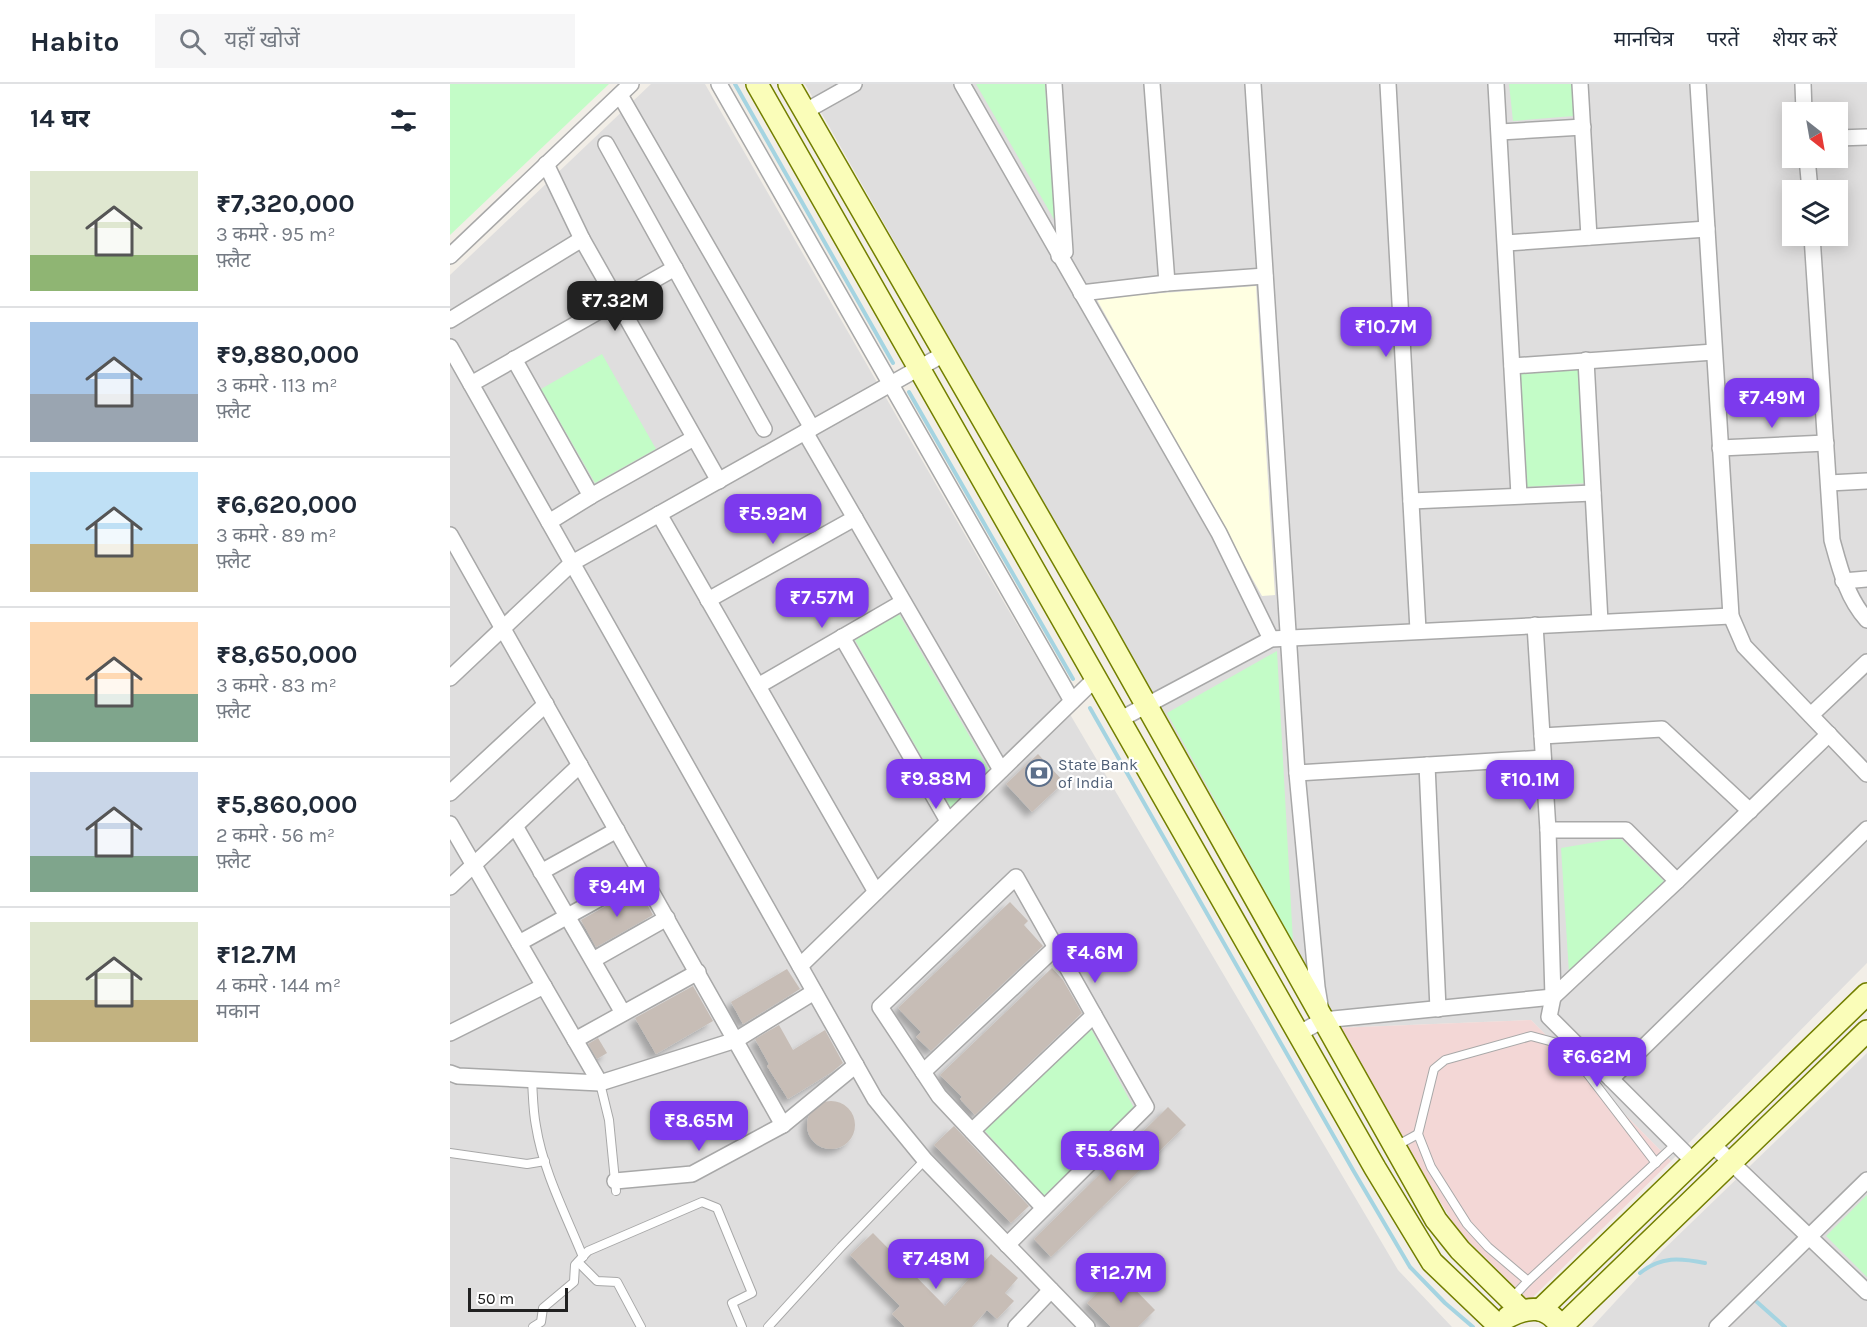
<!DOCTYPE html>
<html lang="hi">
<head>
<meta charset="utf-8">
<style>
  :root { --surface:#fff; --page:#f6f6f7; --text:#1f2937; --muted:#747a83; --line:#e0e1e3; --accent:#7c3aed }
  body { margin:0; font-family:Karla,"Noto Sans Devanagari",sans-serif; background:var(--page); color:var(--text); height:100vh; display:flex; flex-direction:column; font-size:22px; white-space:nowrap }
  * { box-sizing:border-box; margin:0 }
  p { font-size:20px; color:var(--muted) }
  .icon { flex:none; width:33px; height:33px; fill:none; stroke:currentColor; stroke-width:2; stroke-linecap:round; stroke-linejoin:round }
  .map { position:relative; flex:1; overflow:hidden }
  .sheet { display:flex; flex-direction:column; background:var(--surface); width:450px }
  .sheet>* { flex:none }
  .needle { width:39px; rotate:149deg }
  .fabs { position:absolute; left:1332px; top:18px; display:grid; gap:12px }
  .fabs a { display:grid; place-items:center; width:66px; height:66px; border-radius:0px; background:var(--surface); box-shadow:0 3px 15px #0003; font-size:30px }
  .scale { position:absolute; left:18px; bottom:15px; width:100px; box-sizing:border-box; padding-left:6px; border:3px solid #212121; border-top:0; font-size:16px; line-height:21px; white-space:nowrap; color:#212121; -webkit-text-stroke:4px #fff; paint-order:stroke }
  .price { position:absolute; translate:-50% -51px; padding:0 14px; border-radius:12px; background:var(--accent); color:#fff; font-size:20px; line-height:39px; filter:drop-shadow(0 2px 3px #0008) }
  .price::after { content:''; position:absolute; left:50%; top:36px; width:18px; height:14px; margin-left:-9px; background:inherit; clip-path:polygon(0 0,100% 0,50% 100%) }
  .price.on { background:#222; color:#fff }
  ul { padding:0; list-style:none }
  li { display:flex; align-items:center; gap:18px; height:150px; padding:0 30px }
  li+li { border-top:2px solid var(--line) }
  li span { display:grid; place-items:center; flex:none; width:168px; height:120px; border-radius:0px; color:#555 }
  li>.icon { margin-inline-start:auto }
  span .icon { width:72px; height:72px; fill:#fffc; stroke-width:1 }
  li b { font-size:26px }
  h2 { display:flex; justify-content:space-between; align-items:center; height:72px; padding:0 30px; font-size:26px }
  header { display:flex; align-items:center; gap:36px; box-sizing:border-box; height:84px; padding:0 30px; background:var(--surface); border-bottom:2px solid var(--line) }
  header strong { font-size:28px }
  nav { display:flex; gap:33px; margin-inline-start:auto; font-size:21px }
  .search { width:420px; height:54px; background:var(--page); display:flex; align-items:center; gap:15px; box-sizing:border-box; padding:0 21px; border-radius:0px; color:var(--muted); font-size:22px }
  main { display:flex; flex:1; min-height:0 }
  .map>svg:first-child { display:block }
  .residential { fill:#dfdede; fill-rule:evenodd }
  .commercial { fill:#f3d7d6 }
  .education { fill:#ffffe2 }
  .park { fill:#c3fcc7 }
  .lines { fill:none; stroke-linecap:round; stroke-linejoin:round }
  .stream { stroke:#a5d4e1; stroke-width:4 }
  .building { fill:#c7bdb6; filter:url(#shadow) }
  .lane-casing { stroke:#a8a8a8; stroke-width:10 }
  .street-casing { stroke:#a8a8a8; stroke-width:18 }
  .secondary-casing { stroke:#737f00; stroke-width:24 }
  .lane { stroke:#fff; stroke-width:8 }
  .street { stroke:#fff; stroke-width:15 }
  .secondary { stroke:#fafdb9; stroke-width:21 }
  .labels { text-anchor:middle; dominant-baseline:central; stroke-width:4.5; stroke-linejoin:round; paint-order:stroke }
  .service-label { font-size:16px; fill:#4e5e75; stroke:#fff; text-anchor:start }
</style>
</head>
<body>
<header>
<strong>Habito</strong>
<div class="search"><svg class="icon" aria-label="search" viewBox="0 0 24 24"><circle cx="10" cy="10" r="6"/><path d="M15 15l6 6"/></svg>यहाँ खोजें</div>
<nav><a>मानचित्र</a><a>परतें</a><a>शेयर करें</a></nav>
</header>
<main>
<section class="sheet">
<h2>14 घर<svg class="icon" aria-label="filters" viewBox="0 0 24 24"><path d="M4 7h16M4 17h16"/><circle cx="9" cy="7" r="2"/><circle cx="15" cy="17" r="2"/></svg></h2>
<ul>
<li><span style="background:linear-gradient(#dfe7d0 70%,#8fb573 0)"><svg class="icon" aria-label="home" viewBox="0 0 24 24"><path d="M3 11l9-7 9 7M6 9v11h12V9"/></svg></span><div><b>₹7,320,000</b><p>3 कमरे · 95 m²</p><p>फ़्लैट</p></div></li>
<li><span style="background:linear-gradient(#a9c7e8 60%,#9aa5b1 0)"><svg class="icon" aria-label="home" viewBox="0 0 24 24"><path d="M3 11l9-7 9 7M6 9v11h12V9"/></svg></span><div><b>₹9,880,000</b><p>3 कमरे · 113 m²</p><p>फ़्लैट</p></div></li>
<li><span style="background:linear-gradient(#bfe0f5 60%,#c2b280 0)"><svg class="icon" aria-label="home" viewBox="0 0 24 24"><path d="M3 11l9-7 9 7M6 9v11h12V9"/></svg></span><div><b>₹6,620,000</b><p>3 कमरे · 89 m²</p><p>फ़्लैट</p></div></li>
<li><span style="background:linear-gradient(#ffd9b3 60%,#7fa58c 0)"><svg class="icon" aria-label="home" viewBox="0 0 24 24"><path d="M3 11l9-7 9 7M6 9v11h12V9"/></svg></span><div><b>₹8,650,000</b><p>3 कमरे · 83 m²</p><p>फ़्लैट</p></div></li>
<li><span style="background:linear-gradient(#c9d6e8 70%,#7fa58c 0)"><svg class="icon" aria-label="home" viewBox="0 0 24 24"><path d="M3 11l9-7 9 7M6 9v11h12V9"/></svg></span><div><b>₹5,860,000</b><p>2 कमरे · 56 m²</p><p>फ़्लैट</p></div></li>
<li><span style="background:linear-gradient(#dfe7d0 65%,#c2b280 0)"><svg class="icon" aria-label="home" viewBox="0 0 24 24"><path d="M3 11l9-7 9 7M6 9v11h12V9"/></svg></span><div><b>₹12.7M</b><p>4 कमरे · 144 m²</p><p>मकान</p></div></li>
</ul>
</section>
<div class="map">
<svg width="1417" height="1243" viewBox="0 0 1417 1243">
  <defs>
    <filter id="shadow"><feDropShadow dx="-5.5" dy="5.5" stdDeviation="3" flood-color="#0004"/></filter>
  </defs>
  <rect width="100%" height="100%" fill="#f2eee7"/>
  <g class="residential">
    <path d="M 201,0 L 255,0 L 559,527 L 948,1186 L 1002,1243 L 0,1243 L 0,191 Z"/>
    <path d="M 355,0 L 1417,0 L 1417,879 L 1221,1077 L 1081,936 L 885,944 L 763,719 ZM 1342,28 L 1388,28 L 1388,74 L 1342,74 ZM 1342,106 L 1388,106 L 1388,152 L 1342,152 Z"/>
    <path d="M 1417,969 L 1417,1243 L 1142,1243 L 1212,1167 Z"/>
  </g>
  <path class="commercial" d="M 1081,936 L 1221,1077 L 1079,1217 L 1008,1147 L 885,944 Z"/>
  <path class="education" d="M 806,202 L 825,511 L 812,512 L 646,214 Z"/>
  <g class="park">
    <path d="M 0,0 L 159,0 L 0,151 Z"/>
    <path d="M 526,0 L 595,0 L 605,137 Z"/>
    <path d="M 1059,0 L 1122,0 L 1124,32 L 1063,37 Z"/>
    <path d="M 152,270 L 206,365 L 145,399 L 91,305 Z"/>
    <path d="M 1131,283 L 1137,399 L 1077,403 L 1070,287 Z"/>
    <path d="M 449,530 L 539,686 L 501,724 L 405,556 Z"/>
    <path d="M 827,567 L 843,858 L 717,629 Z"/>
    <path d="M 1170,754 L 1214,797 L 1119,889 L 1111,764 Z"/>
    <path d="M 640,943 L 684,1024 L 594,1112 L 534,1046 Z"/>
    <path d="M 1417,1111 L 1417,1193 L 1376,1152 Z"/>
  </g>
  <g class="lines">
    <g class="stream">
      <path d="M 285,0 L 443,279"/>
      <path d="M 459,308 L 623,595"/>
      <path d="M 640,624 L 903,1086 L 960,1183 L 995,1219 L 1023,1243"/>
      <path d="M 1190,1189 C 1211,1172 1230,1174 1255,1179"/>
      <path d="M 1307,1218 L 1335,1243"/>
    </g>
  </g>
  <g class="building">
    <path d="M 588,670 L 614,698 L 582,728 L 556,700 Z"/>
    <path d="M 188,804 L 203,831 L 146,863 L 131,836 Z"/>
    <path d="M 560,818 L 578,837 L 574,841 L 593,862 L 481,967 L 466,953 L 471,948 L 448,924 Z"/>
    <path d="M 602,884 L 613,896 L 632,929 L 525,1031 L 510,1015 L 512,1013 L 490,991 Z"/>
    <path d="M 337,885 L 350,905 L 293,940 L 281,918 Z"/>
    <path d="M 243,902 L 263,937 L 206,970 L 185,934 Z"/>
    <path d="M 329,941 L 343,966 L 375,946 L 393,979 L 382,988 L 338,1015 L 317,982 L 319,980 L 305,955 Z"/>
    <path d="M 148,954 L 157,969 L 147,975 L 138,960 Z"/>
    <circle cx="381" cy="1041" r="24"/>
    <path d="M 718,1023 L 736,1041 L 601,1173 L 584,1155 Z"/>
    <path d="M 504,1042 L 579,1122 L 561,1139 L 484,1061 Z"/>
    <path d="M 423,1149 L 495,1222 L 541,1170 L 568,1194 L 555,1209 L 564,1217 L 547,1235 L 537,1226 L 522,1243 L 455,1243 L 442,1230 L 450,1222 L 400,1171 Z"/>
    <path d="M 668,1188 L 705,1226 L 688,1243 L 661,1243 L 637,1219 Z"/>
  </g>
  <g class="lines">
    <defs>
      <g id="lane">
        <path d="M 82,996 C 83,1011 83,1027 86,1042 C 93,1087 116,1131 133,1173"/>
        <path d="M 150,999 L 159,1036 L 166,1107"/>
        <path d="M 946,1062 L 968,1050"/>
        <path d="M 0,1069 L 77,1080 L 95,1077"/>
        <path d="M 128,1178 L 147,1197 L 167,1198 L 191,1243"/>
        <path d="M 1078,1197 L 1038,1163 L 1017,1140 L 981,1083 L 968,1050 L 984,985 L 995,976 L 1081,952 L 1107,959 L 1115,965 L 1137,989 L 1206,1079"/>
        <path d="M 1061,1215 L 1078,1197 L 1226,1060"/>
        <path d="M 83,1243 L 91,1238 L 93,1224 L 124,1198 L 125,1181 L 138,1167 L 252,1118 L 267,1124 L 302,1209 L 282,1219 L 292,1243"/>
        <path d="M 318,1243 L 391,1163 L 475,1076"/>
      </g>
      <g id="street">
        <path d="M 269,0 L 622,617"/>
        <path d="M 512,0 L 769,449 L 821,555"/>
        <path d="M 604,0 L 615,168 L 609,172"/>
        <path d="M 702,0 L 717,199"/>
        <path d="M 803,0 L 847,689 L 867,903 L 870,921"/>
        <path d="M 938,0 L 968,546"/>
        <path d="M 1046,0 L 1069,411"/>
        <path d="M 1130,0 L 1139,153"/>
        <path d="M 1248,0 L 1281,532 L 1294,562 L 1417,690"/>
        <path d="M 1353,0 L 1354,28"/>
        <path d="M 170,11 L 362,344"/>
        <path d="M 354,28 L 404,0"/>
        <path d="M 1050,48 L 1133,43"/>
        <path d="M 1388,54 L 1417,53"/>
        <path d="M 156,60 L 314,345"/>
        <path d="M 1357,74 L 1360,106"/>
        <path d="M 96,80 L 132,155 L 269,397"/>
        <path d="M 1362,152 L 1382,456 C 1390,485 1397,514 1417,536"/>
        <path d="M 1056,159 L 1257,145"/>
        <path d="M 0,172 L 181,0"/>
        <path d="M 631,209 L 717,199 L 815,192"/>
        <path d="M 0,236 L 132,155"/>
        <path d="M 0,263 L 425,1015 L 475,1076 L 637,1243"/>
        <path d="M 64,275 L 141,412 L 244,354"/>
        <path d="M 1136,276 L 1150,538"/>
        <path d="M 1062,282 L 1264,268"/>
        <path d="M 21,300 L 225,184"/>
        <path d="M 355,348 L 551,686"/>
        <path d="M 1270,364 L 1376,359"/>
        <path d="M 1379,399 L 1417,397"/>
        <path d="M 961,417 L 1143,409"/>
        <path d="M 209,430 L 426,808"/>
        <path d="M 99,438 L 141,412"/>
        <path d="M 0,451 L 333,1041"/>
        <path d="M 1393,497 L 1417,495"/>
        <path d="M 258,516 L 405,434"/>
        <path d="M 1085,541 L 1098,746 L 1103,913 L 1099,933 L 1244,1078"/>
        <path d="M 392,553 L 498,737"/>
        <path d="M 0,594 L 122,479 L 494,270"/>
        <path d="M 308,602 L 453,518"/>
        <path d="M 1361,631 L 1417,578"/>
        <path d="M 669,636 L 821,555 L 1281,532"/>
        <path d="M 1092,652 L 1212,645 L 1300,727"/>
        <path d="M 977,681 L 988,925"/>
        <path d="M 847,689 L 1093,674"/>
        <path d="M 0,709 L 96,620"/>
        <path d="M 0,740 L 150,999"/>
        <path d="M 65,742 L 173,929"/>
        <path d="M 1098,746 L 1176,746 L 1227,797"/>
        <path d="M 91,788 L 167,746"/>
        <path d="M 0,803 L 130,681"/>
        <path d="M 69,859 L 192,791"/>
        <path d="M 143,876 L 217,834"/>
        <path d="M 350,882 L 645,595"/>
        <path d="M 0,949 L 94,902"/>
        <path d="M 848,950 L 873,936 L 1103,913 L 1227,797 L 1379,650"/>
        <path d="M 125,956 L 248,888"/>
        <path d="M 473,988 L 605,864"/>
        <path d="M 0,989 L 8,992 L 150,999 L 286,956 L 364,908"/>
        <path d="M 1161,995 L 1417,745"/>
        <path d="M 522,1047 L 644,931"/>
        <path d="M 1262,1060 L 1417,1208"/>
        <path d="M 165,1097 L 242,1090 L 333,1041 L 406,981"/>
        <path d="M 557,1161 L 696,1023 L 566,793 L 430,923 L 489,1012 L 594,1124"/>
        <path d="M 566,1243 L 601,1206"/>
        <path d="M 1267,1243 L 1417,1096"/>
      </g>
      <g id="secondary">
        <path d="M 307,0 L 925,1084 L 982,1178 L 1050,1243"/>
        <path d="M 339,0 L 653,544 L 986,1136 L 1010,1166 L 1071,1226"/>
        <path d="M 1090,1226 L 1417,910"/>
        <path d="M 1058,1233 C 1079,1222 1097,1221 1111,1243 L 1417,947"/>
      </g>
    </defs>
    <use href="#lane" class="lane-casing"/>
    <use href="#street" class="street-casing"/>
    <use href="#secondary" class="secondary-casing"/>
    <use href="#lane" class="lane"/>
    <use href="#street" class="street"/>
    <use href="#secondary" class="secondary"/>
  </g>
  <defs>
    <symbol id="bank-ring" viewBox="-11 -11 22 22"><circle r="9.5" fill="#fff" stroke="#5c6f8a" stroke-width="1.5"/><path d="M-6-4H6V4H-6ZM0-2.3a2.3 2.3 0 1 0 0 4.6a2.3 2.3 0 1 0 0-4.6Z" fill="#5c6f8a"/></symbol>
  </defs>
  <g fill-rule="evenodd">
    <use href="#bank-ring" x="574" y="674" width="30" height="30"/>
  </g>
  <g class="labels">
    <g class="service-label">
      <text x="608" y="680">State Bank<tspan x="608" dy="18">of India</tspan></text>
    </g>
  </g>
</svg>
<div class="fabs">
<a><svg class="needle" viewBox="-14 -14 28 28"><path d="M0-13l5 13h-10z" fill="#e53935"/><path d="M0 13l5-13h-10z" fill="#747a83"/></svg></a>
<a><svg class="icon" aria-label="layers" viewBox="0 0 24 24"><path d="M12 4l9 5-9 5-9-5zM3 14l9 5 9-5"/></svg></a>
</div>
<div class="scale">50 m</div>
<b class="price on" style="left:165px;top:248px">₹7.32M</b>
<b class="price" style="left:936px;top:274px">₹10.7M</b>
<b class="price" style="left:1322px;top:345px">₹7.49M</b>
<b class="price" style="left:323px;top:461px">₹5.92M</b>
<b class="price" style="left:372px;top:545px">₹7.57M</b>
<b class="price" style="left:486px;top:726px">₹9.88M</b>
<b class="price" style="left:1080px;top:727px">₹10.1M</b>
<b class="price" style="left:167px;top:834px">₹9.4M</b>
<b class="price" style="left:645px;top:900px">₹4.6M</b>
<b class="price" style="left:1147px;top:1004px">₹6.62M</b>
<b class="price" style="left:249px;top:1068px">₹8.65M</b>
<b class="price" style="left:660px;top:1098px">₹5.86M</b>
<b class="price" style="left:486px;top:1206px">₹7.48M</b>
<b class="price" style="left:671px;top:1220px">₹12.7M</b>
</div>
</main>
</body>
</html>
